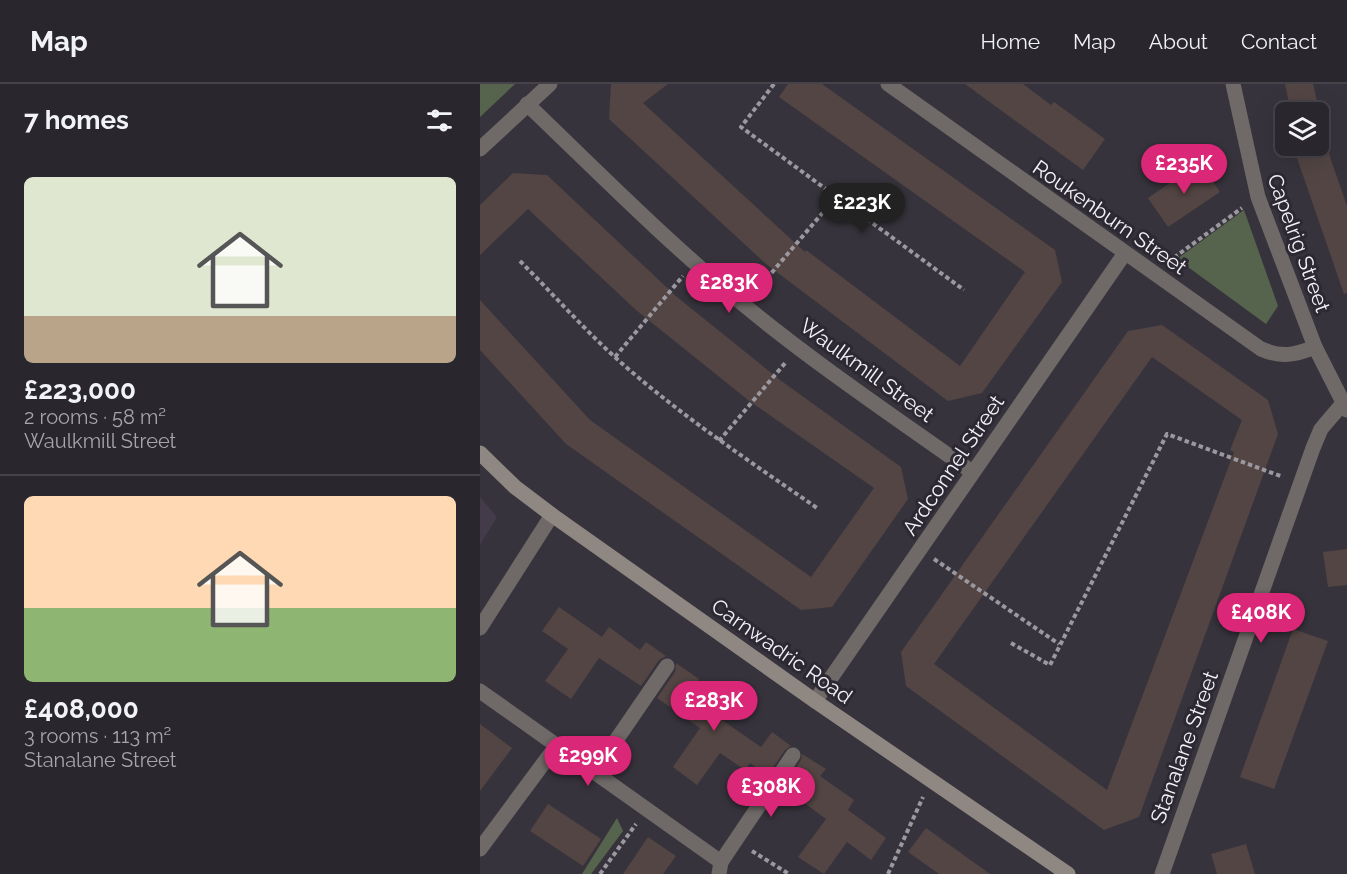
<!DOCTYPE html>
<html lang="en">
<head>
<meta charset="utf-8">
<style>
  :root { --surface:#29262d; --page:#353239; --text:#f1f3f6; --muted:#a5a5aa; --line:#454349; --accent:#db2777 }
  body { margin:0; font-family:Raleway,sans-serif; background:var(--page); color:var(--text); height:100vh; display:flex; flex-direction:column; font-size:22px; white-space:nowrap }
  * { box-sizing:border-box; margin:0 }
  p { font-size:20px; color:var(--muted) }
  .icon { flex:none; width:33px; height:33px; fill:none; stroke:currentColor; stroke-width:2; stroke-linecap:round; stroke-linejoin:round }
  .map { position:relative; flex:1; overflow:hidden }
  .details { display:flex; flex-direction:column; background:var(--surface); width:480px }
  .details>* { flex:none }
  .tools { position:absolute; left:795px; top:18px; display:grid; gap:12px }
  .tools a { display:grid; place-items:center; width:54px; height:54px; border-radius:9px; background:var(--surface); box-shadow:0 6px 24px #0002,0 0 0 2px var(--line); font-size:30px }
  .price { position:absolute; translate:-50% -51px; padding:0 14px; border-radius:21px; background:var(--accent); color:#fff; font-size:20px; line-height:39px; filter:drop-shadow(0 2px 3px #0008) }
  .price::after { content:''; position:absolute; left:50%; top:36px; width:18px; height:14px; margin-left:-9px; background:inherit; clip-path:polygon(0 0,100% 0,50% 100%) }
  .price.current { background:#222; color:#fff }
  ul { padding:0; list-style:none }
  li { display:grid; align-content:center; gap:12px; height:318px; padding:0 24px }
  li+li { border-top:2px solid var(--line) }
  li span { display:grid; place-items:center; height:186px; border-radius:9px; color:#555 }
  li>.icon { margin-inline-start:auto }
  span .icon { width:108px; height:108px; fill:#fffc; stroke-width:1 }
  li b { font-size:26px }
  h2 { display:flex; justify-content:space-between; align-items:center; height:72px; padding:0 24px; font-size:26px }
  header { display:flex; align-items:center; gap:36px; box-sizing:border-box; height:84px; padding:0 30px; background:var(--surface); border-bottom:2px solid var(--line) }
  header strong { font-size:28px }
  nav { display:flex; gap:33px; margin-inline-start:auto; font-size:21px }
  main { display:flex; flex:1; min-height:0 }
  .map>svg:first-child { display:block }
  .built { fill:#433b4a }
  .green { fill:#56644e }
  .building { fill:#524543; fill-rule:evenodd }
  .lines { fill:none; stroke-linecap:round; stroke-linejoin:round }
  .path { stroke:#9c98a0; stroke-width:4; stroke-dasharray:4.5 3; stroke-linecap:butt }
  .street { stroke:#6f6a67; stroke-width:15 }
  .secondary { stroke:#8f8782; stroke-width:15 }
  .labels { text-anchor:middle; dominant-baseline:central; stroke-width:6; stroke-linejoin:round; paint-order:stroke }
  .street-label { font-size:21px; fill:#f4f1f7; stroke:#2d2932 }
</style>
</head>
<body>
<header>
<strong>Map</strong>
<nav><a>Home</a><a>Map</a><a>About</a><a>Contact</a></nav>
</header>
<main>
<section class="details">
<h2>7 homes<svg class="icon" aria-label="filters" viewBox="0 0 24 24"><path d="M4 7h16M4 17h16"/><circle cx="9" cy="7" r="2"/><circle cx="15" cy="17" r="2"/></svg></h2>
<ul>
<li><span style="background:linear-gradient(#dfe7d0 75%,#b9a48a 0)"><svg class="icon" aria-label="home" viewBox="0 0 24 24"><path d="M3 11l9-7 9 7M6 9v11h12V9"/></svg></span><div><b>£223,000</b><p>2 rooms · 58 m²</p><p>Waulkmill Street</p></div></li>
<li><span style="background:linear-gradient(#ffd9b3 60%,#8fb573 0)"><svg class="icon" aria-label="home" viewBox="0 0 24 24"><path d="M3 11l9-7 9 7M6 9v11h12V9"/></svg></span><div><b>£408,000</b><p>3 rooms · 113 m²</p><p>Stanalane Street</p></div></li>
</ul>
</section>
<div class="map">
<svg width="867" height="790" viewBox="0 0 867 790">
  <rect width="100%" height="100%" fill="#37333c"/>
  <path class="built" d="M 0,413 L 17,433 L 0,461 Z"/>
  <g class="green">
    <path d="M 0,0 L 35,0 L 0,33 Z"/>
    <path d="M 764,126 L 798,222 L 786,240 L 697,175 Z"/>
    <path d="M 137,734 L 143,747 L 111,790 L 102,790 Z"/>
  </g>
  <g class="building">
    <path d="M 131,0 L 188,0 L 163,19 L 325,168 L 326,166 L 480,282 L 545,188 L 299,13 L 308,0 L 342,0 L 575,166 L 582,198 L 502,309 L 468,317 L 286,180 L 129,35 Z"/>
    <path d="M 485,0 L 543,0 L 571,21 L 574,18 L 625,55 L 603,86 Z"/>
    <path d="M 805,0 L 833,0 L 850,73 L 867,122 L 867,209 L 864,210 L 817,74 L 822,73 L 819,62 L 838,62 L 838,28 L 811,28 Z"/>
    <path d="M 720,78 L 740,108 L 688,143 L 668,114 Z"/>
    <path d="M 33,89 L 67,91 L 197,213 L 300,296 L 421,383 L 428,415 L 352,523 L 321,526 L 86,360 L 0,266 L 0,216 L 110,336 L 331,493 L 394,404 L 268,316 L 156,226 L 48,125 L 0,171 L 0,121 Z"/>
    <path d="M 682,241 L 788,316 L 798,350 L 659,733 L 624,746 L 426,602 L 421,568 L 648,247 ZM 672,273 L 762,336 L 750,366 L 754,368 L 627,706 L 454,580 Z"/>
    <path d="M 867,465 L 867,501 L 848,503 L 843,468 Z"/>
    <path d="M 79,523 L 122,553 L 129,543 L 160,566 L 166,558 L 186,572 L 179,576 L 161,602 L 119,574 L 91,615 L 65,597 L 88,565 L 62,547 Z"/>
    <path d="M 813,545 L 848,557 L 794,705 L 760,693 Z"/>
    <path d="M 196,579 L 219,595 L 214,602 L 248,627 L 242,636 L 281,663 L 292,648 L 311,662 L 305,666 L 288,691 L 270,679 L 265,686 L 240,669 L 217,701 L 193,683 L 220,644 L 177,614 L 195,588 Z"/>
    <path d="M 0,640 L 32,664 L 0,707 Z"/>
    <path d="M 322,670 L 346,685 L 340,692 L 374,716 L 368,726 L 406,754 L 391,776 L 367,758 L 344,790 L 318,773 L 346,735 L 303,703 L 321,676 Z"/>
    <path d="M 68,720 L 121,755 L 103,782 L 50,747 Z"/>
    <path d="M 446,744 L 510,790 L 459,790 L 428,768 Z"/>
    <path d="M 168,753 L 196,772 L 183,790 L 143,790 Z"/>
    <path d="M 766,760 L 775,790 L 737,790 L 731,770 Z"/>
  </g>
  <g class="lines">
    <g class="path">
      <path d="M 294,0 L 261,43 L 484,206"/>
      <path d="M 40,177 C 75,212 109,251 146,283 C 206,335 272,379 337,424"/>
      <path d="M 688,178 L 762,124"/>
      <path d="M 277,206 L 356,113"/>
      <path d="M 135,273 L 203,192"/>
      <path d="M 239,357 L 306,278"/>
      <path d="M 454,475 L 579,560"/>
      <path d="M 531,559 L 570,581 L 687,350 L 803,393"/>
      <path d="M 272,767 L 309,790"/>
      <path d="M 120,790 L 156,740"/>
      <path d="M 408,790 L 443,713"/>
    </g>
    <g class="street">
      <path d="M 408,0 L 781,265 C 802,274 815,271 835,263"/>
      <path d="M 753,0 L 778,113 L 835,263 L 867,326"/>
      <path d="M 47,20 C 118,88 188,159 264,221 C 337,281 416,334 492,388"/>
      <path d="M 0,65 L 70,0"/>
      <path d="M 0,544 L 72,431"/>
      <path d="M 0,607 L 241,778 L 239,790"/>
      <path d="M 335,617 L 645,169"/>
      <path d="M 115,687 L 187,582"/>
      <path d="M 0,765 L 77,661"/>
      <path d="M 241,778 L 313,671"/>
      <path d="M 682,790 L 833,364 L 841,345 L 863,319"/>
    </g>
    <path class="secondary" d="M 0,369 L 35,403 L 72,431 L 335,617 L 588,790"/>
  </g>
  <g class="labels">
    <g class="street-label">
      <text transform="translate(630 133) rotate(35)">Roukenburn Street</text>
      <text transform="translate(819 159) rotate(70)">Capelrig Street</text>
      <text transform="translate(387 286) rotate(36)">Waulkmill Street</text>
      <text transform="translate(473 381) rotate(-56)">Ardconnel Street</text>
      <text transform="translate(302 567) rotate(35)">Carnwadric Road</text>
      <text transform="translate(704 663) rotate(-70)">Stanalane Street</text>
    </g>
  </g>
</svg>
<div class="tools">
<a><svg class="icon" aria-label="layers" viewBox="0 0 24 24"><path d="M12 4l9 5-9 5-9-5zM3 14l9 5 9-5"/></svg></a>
</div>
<b class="price" style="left:704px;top:111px">£235K</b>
<b class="price current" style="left:382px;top:150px">£223K</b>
<b class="price" style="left:249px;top:230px">£283K</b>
<b class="price" style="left:781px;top:560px">£408K</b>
<b class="price" style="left:234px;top:648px">£283K</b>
<b class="price" style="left:108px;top:703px">£299K</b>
<b class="price" style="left:291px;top:734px">£308K</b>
</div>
</main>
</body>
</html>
